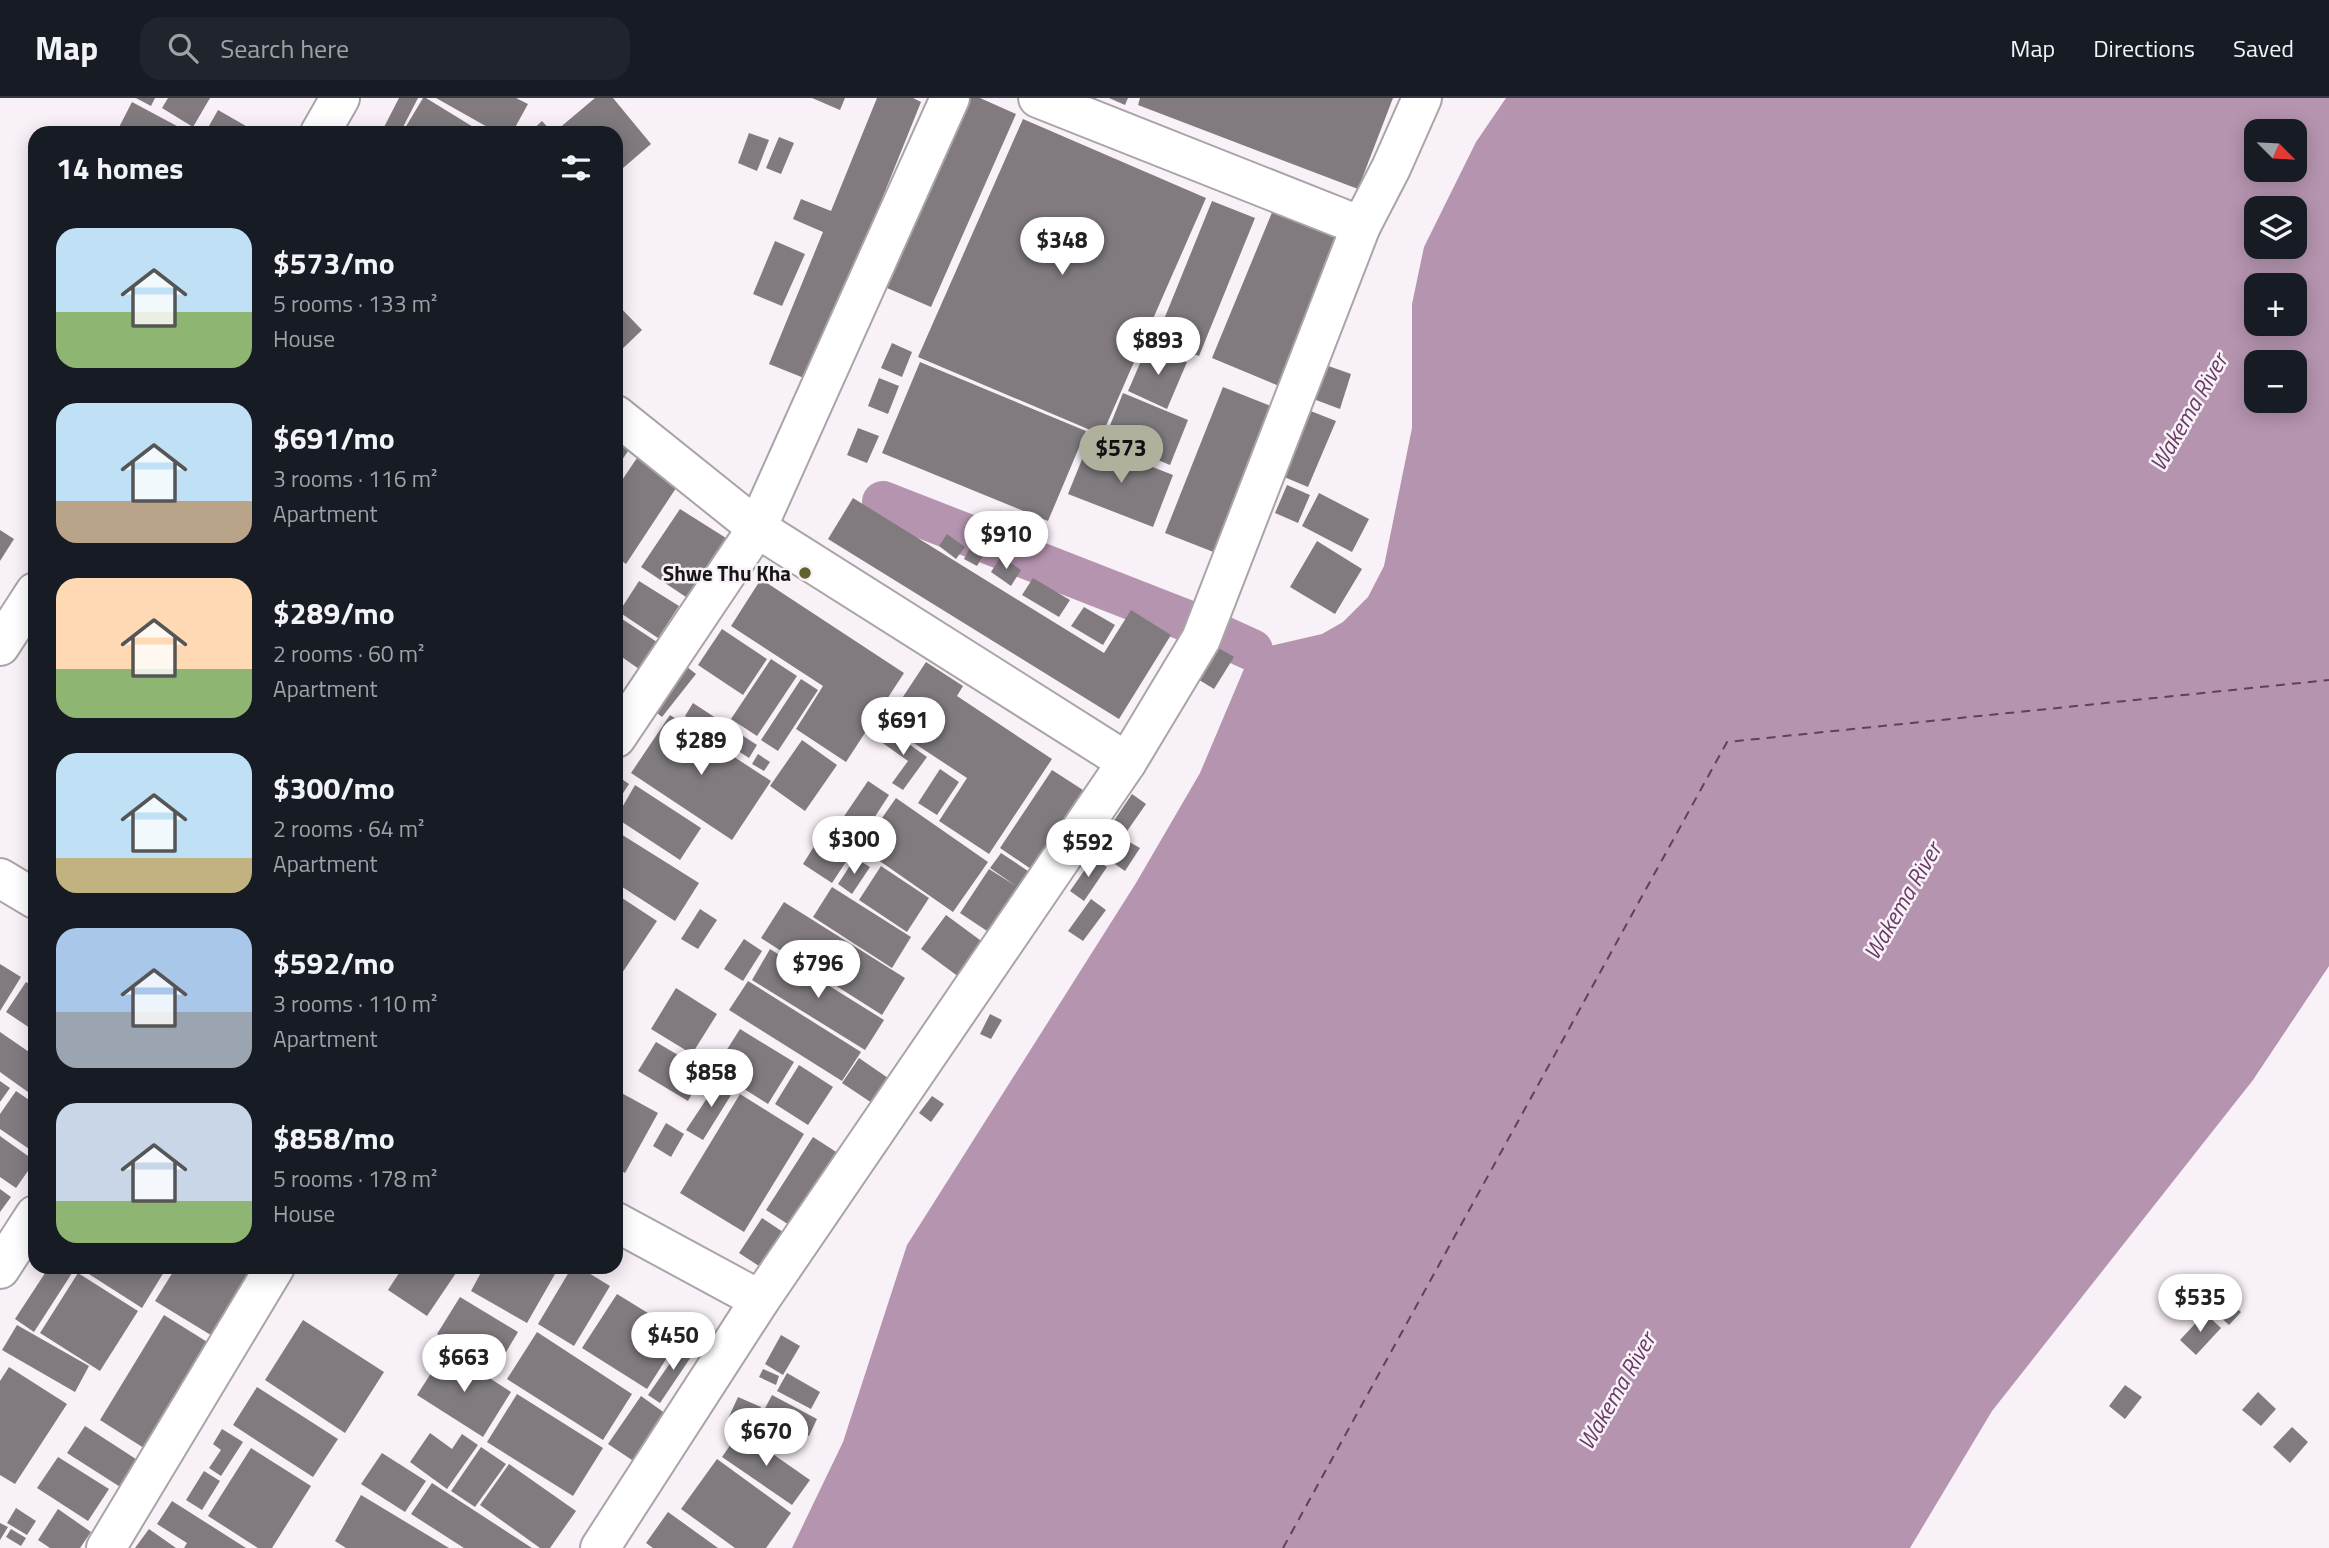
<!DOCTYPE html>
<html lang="en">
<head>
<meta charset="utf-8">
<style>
  :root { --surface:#171b24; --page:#20242c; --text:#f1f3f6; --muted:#9ea1a6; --line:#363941; --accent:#b0b19c }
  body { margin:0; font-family:"Titillium Web",sans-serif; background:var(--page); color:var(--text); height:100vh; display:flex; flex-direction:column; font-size:26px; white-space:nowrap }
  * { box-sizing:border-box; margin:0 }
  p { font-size:23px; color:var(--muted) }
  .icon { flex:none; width:38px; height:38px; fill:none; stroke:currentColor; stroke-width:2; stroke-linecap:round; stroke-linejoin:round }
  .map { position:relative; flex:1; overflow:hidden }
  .sheet { position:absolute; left:28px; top:28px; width:595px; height:1148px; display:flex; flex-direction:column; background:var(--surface); border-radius:21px; box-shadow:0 4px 18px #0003 }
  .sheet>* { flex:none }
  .needle { width:46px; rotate:114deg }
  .tools { position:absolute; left:2244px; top:21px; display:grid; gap:14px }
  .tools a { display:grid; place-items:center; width:63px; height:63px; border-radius:14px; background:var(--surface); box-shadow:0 4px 18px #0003; font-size:35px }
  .price { position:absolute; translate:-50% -60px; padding:0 16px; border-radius:24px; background:#fff; color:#222; font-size:23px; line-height:46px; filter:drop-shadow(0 2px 4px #0008) }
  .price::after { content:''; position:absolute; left:50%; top:42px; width:21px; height:16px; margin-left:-10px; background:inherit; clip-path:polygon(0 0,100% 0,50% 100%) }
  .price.selected { background:var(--accent); color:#111 }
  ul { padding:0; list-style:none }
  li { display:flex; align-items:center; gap:21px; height:175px; padding:0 28px }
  li span { display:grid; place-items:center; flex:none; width:196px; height:140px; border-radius:21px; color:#555 }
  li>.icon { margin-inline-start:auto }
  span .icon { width:84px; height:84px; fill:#fffc; stroke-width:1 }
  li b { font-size:30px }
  h2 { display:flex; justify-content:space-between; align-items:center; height:84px; padding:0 28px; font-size:30px }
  header { display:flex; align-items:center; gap:42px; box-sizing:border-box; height:98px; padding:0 35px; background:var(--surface); border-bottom:2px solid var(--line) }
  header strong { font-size:33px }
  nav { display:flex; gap:38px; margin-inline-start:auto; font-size:24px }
  .search { width:490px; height:63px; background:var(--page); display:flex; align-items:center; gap:18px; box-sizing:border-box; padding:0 24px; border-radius:21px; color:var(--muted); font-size:26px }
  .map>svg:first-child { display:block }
  .water { fill:#b594b0; fill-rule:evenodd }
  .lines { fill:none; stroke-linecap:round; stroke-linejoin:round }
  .canal { stroke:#b594b0; stroke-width:42 }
  .ferry { stroke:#683b63; stroke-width:2; stroke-dasharray:9 7; stroke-linecap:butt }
  .building { fill:#817b80 }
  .street-casing { stroke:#aaa4a9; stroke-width:42 }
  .secondary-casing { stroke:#aaa4a9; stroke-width:42 }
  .street { stroke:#fff; stroke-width:38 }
  .secondary { stroke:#fff; stroke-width:38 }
  .poi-dot { fill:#61612e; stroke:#f8f1f7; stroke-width:2.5 }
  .labels { text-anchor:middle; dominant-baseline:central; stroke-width:5; stroke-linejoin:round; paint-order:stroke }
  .poi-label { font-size:21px; font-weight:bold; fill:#181618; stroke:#f8f1f7; text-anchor:end }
  .water-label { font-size:23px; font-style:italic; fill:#683b63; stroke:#f8f1f7 }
</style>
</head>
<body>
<header>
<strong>Map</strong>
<div class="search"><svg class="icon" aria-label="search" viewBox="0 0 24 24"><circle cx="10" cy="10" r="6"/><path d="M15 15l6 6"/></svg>Search here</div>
<nav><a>Map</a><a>Directions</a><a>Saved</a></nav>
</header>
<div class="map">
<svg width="2329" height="1450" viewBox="0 0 2329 1450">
  <rect width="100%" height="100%" fill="#f8f1f7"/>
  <path class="water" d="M 1506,0 L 2329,0 L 2329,868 L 2253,982 L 1992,1313 L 1910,1450 L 792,1450 L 843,1344 L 907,1147 L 1136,785 L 1200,675 L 1252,552 L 1322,536 L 1343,524 L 1368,499 L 1384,468 L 1412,330 L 1412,206 L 1424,149 L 1476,44 ZM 2256,33 L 2294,33 L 2294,72 L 2256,72 ZM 2256,110 L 2294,110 L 2294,149 L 2256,149 ZM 2256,187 L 2294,187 L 2294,226 L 2256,226 ZM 2256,264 L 2294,264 L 2294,303 L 2256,303 Z"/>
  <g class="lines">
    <g class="canal">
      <path d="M 883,404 L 1190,524"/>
      <path d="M 1217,536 L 1252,552"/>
    </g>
    <path class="ferry" d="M 1283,1450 L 1727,644 L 2329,582"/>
  </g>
  <g class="building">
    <path d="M 136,0 L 155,0 L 151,8 Z"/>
    <path d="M 168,0 L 210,0 L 193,29 L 162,10 Z"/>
    <path d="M 399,0 L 418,0 L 400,35 L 385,35 L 382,33 Z"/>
    <path d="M 423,0 L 426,0 L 483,35 L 402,35 Z"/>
    <path d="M 436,0 L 516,0 L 528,6 L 512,35 L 498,35 Z"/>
    <path d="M 595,0 L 613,0 L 651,46 L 616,76 L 616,35 L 559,35 L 557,32 Z"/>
    <path d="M 812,0 L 845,0 L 840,12 Z"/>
    <path d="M 877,0 L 913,0 L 921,4 L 809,282 L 769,266 L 823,134 L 793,121 L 801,101 L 831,113 Z"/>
    <path d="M 970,0 L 980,0 L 1016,16 L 931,209 L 887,190 Z"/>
    <path d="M 1109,0 L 1128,0 L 1125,7 Z"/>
    <path d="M 1140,0 L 1393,0 L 1358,91 L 1138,7 Z"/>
    <path d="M 132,4 L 190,35 L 116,35 Z"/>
    <path d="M 218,12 L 258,35 L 205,35 Z"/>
    <path d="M 1023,21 L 1206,100 L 1102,337 L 918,259 Z"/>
    <path d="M 542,23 L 553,35 L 529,35 Z"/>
    <path d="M 749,35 L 769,42 L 757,73 L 738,65 Z"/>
    <path d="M 779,39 L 794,45 L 781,76 L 766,70 Z"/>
    <path d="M 1212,103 L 1255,120 L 1199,258 L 1156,241 Z"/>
    <path d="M 1273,112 L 1345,142 L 1284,290 L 1212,260 Z"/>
    <path d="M 775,143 L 805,156 L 782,208 L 753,196 Z"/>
    <path d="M 616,205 L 642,232 L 616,257 Z"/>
    <path d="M 892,245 L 912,254 L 902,279 L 881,270 Z"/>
    <path d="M 1148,247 L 1187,264 L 1167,311 L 1128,293 Z"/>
    <path d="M 920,264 L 1086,333 L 1048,423 L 882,355 Z"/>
    <path d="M 1320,265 L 1351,276 L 1340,311 L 1308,299 Z"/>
    <path d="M 879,280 L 899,288 L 888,316 L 868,308 Z"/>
    <path d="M 1223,289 L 1273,309 L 1216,455 L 1165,435 Z"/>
    <path d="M 1123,295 L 1188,322 L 1170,367 L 1105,340 Z"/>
    <path d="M 1303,310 L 1336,323 L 1308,389 L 1277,376 Z"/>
    <path d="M 858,330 L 879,338 L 867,365 L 847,357 Z"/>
    <path d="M 616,336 L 632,347 L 616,371 Z"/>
    <path d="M 1089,344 L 1173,377 L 1153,429 L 1068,396 Z"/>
    <path d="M 639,357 L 680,384 L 626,466 L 616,459 L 616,391 Z"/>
    <path d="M 1287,387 L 1310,397 L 1298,425 L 1275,415 Z"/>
    <path d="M 1319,395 L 1369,421 L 1352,454 L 1302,428 Z"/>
    <path d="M 853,400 L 1104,555 L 1131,512 L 1171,537 L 1119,621 L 828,441 Z"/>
    <path d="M 680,411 L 726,440 L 686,499 L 641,469 Z"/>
    <path d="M 0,432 L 14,441 L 0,463 Z"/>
    <path d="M 947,436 L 965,449 L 956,461 L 939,448 Z"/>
    <path d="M 1317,443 L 1362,471 L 1335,516 L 1290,489 Z"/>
    <path d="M 971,448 L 984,456 L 977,468 L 964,461 Z"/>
    <path d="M 1001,458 L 1021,472 L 1011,488 L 991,474 Z"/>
    <path d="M 1033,480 L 1070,502 L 1059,519 L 1022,497 Z"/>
    <path d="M 761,481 L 904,575 L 846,664 L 796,631 L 823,588 L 731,528 Z"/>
    <path d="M 639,483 L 679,508 L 658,540 L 619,514 Z"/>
    <path d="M 1084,509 L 1115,527 L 1103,547 L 1071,528 Z"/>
    <path d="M 616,517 L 657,544 L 639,571 L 616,555 Z"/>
    <path d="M 722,531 L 767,561 L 743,597 L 698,567 Z"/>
    <path d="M 1215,548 L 1234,559 L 1214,591 L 1196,580 Z"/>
    <path d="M 771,561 L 797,578 L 757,638 L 731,621 Z"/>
    <path d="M 926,564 L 963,588 L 957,598 L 1052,661 L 989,756 L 939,723 L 967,680 L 885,626 Z"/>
    <path d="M 682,565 L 696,576 L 662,619 L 648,608 Z"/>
    <path d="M 801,581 L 818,592 L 778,653 L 761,642 Z"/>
    <path d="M 693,605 L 757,647 L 749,660 L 685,618 Z"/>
    <path d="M 670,617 L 771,683 L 732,742 L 631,675 Z"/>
    <path d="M 885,629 L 927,659 L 903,692 L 892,685 L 908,663 L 877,641 Z"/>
    <path d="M 802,642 L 837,667 L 805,713 L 770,688 Z"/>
    <path d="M 758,656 L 770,664 L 764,673 L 752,666 Z"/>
    <path d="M 940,671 L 959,684 L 937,717 L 918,705 Z"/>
    <path d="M 1052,672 L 1083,692 L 1031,771 L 1000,750 Z"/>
    <path d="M 616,677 L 629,686 L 616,706 Z"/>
    <path d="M 868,683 L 889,697 L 856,748 L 834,733 Z"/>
    <path d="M 635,687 L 701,730 L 680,762 L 616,720 Z"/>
    <path d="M 1132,696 L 1146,706 L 1118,746 L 1105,736 Z"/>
    <path d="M 896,700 L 988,764 L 953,814 L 861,750 Z"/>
    <path d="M 616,733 L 699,785 L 675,823 L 616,785 Z"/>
    <path d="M 823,734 L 853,753 L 832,785 L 803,766 Z"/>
    <path d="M 1126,742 L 1140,750 L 1125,773 L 1112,764 Z"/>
    <path d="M 1001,755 L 1031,775 L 993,837 L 960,815 L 989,771 L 1016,788 L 990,770 Z"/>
    <path d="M 855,760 L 870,769 L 852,796 L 838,786 Z"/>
    <path d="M 1093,760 L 1107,769 L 1084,803 L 1070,793 Z"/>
    <path d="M 881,768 L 929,800 L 907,834 L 859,802 Z"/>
    <path d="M 832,789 L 911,839 L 892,870 L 813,819 Z"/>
    <path d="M 616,796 L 657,823 L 616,884 Z"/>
    <path d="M 1091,801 L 1106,812 L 1083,843 L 1068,833 Z"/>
    <path d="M 784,804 L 905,880 L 882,917 L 761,840 Z"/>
    <path d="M 700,811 L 717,822 L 698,851 L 681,841 Z"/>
    <path d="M 946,817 L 984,845 L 959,879 L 921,851 Z"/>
    <path d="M 744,841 L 762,853 L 743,883 L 724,871 Z"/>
    <path d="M 770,851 L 884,922 L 865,952 L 752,882 Z"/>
    <path d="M 0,866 L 21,879 L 0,913 Z"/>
    <path d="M 748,883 L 861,954 L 842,983 L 729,912 Z"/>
    <path d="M 26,884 L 35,890 L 33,932 L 6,914 Z"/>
    <path d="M 676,890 L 717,916 L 692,956 L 651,931 Z"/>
    <path d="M 990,916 L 1002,922 L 991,941 L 980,936 Z"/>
    <path d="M 740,931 L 794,964 L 768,1006 L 714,972 Z"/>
    <path d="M 0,934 L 35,958 L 35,999 L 0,974 Z"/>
    <path d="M 656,944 L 705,973 L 688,1003 L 638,973 Z"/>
    <path d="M 859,960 L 888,980 L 872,1005 L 842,985 Z"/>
    <path d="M 799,967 L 833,989 L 808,1027 L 775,1006 Z"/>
    <path d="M 721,979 L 736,989 L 703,1042 L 686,1032 Z"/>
    <path d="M 0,983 L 10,990 L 0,1004 Z"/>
    <path d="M 616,992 L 658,1015 L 625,1075 L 616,1070 Z"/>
    <path d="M 16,993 L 35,1006 L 35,1055 L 0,1031 L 0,1016 Z"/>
    <path d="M 740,996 L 804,1036 L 744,1134 L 680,1095 Z"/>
    <path d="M 932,998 L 944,1006 L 931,1024 L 919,1015 Z"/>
    <path d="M 666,1025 L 684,1036 L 671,1059 L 653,1048 Z"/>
    <path d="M 0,1038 L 35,1063 L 16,1090 L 0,1079 Z"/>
    <path d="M 813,1039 L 844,1059 L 797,1132 L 766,1112 Z"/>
    <path d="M 0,1091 L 11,1099 L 0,1114 Z"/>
    <path d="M 762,1120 L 792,1140 L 770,1175 L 739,1155 Z"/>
    <path d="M 49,1169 L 69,1169 L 74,1172 L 34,1234 L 15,1221 Z"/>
    <path d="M 82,1169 L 167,1169 L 142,1210 L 81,1171 Z"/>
    <path d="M 176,1169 L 264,1169 L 219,1242 L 155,1203 Z"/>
    <path d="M 403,1169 L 460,1169 L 427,1218 L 388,1192 Z"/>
    <path d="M 484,1169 L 559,1169 L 527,1225 L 471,1193 Z"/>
    <path d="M 572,1169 L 579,1169 L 610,1188 L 574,1248 L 538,1226 Z"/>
    <path d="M 78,1175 L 138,1213 L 100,1273 L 40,1235 Z"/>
    <path d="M 2219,1195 L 2241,1214 L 2229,1227 L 2208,1208 Z"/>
    <path d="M 617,1196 L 682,1236 L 647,1291 L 582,1250 Z"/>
    <path d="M 460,1199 L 518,1234 L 496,1271 L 437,1236 Z"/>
    <path d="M 2205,1215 L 2221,1230 L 2196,1257 L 2180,1242 Z"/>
    <path d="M 164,1217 L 212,1247 L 147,1352 L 100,1322 Z"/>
    <path d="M 303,1222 L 384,1274 L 345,1335 L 265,1282 Z"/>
    <path d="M 17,1227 L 89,1268 L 75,1294 L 2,1252 Z"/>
    <path d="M 537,1234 L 632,1296 L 603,1342 L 507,1281 Z"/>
    <path d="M 781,1237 L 800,1248 L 783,1277 L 765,1266 Z"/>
    <path d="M 686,1242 L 697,1250 L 660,1305 L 648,1297 Z"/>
    <path d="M 446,1252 L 511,1294 L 483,1339 L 417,1297 Z"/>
    <path d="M 9,1269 L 67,1306 L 15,1386 L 0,1377 L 0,1283 Z"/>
    <path d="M 763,1271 L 779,1278 L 776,1287 L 759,1279 Z"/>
    <path d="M 787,1275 L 820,1294 L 811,1311 L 777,1293 Z"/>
    <path d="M 2125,1287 L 2142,1299 L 2125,1321 L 2109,1308 Z"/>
    <path d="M 257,1289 L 338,1341 L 313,1379 L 233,1327 Z"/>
    <path d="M 2258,1294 L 2276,1311 L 2261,1328 L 2242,1312 Z"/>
    <path d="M 517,1296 L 603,1350 L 573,1398 L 487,1344 Z"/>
    <path d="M 772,1297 L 817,1321 L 809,1338 L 763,1314 Z"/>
    <path d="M 641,1298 L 673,1321 L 641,1368 L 608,1346 Z"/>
    <path d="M 738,1299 L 761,1309 L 750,1333 L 727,1323 Z"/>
    <path d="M 766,1318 L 793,1333 L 783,1352 L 756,1337 Z"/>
    <path d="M 85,1328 L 142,1365 L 125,1392 L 67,1355 Z"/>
    <path d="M 2292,1329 L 2308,1344 L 2290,1365 L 2273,1349 Z"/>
    <path d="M 222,1331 L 243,1344 L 221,1378 L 209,1370 L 221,1352 L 213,1346 Z"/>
    <path d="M 740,1333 L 810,1382 L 792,1407 L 722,1359 Z"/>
    <path d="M 430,1335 L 452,1351 L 462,1336 L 478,1347 L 447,1391 L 410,1364 Z"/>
    <path d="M 481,1349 L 506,1366 L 475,1409 L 451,1393 Z"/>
    <path d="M 251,1350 L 311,1388 L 272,1450 L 258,1450 L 208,1418 Z"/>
    <path d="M 382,1355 L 426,1383 L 405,1414 L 361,1386 Z"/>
    <path d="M 58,1359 L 109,1391 L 88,1423 L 37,1390 Z"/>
    <path d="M 717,1361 L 791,1415 L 766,1450 L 735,1450 L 681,1411 Z"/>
    <path d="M 509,1366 L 576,1413 L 550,1450 L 540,1450 L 480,1407 Z"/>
    <path d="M 204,1373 L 220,1383 L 202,1412 L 186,1402 Z"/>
    <path d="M 432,1385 L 532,1450 L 464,1450 L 411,1416 Z"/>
    <path d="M 361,1397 L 449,1450 L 346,1450 L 335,1443 Z"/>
    <path d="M 172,1403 L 246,1450 L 184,1450 L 187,1445 L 157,1426 Z"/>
    <path d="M 16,1410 L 36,1423 L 27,1437 L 7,1425 Z"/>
    <path d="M 58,1411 L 91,1434 L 80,1450 L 50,1450 L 38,1442 Z"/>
    <path d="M 668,1414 L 718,1450 L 653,1450 L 646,1445 Z"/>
    <path d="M 0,1425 L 8,1429 L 0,1442 Z"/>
    <path d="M 11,1431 L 26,1440 L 21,1448 L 6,1439 Z"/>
    <path d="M 149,1431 L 176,1450 L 135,1450 Z"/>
  </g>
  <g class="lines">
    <defs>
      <g id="street">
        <path d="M 1038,0 L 1361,128"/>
        <path d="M 616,317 L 757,430 L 1127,664"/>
        <path d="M 616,640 L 757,430 L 950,0"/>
        <path d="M 0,780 L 35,801"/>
        <path d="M 616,1124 L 760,1202"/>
        <path d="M 0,1171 L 35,1117"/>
        <path d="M 106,1450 L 275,1169"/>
        <path d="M 600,1450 L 760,1202 L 1127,664 L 1201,541 L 1361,128 L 1391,70 L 1422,0"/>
      </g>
      <g id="secondary">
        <path d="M 320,35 L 340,0"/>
        <path d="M 0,548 L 35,494"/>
      </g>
    </defs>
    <use href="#street" class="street-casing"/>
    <use href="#secondary" class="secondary-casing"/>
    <use href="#street" class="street"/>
    <use href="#secondary" class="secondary"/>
  </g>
  <circle class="poi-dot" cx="805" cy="475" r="7"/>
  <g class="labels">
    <g class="poi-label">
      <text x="791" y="475">Shwe Thu Kha</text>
    </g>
    <g class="water-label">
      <text transform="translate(2188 314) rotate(-60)">Wakema River</text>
      <text transform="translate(1902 803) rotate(-60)">Wakema River</text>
      <text transform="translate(1616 1293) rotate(-60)">Wakema River</text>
    </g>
  </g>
</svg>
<div class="tools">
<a><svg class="needle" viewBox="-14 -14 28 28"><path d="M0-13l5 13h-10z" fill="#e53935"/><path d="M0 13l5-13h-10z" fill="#9ea1a6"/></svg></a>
<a><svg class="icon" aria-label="layers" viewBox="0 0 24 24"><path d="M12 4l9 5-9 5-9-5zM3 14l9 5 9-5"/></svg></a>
<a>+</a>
<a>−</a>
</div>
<b class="price" style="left:1062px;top:179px">$348</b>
<b class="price" style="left:1158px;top:279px">$893</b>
<b class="price selected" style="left:1121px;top:387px">$573</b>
<b class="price" style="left:1006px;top:473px">$910</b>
<b class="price" style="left:903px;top:659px">$691</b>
<b class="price" style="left:701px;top:679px">$289</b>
<b class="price" style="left:854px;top:778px">$300</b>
<b class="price" style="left:1088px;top:781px">$592</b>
<b class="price" style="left:818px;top:902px">$796</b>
<b class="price" style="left:711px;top:1011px">$858</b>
<b class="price" style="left:2200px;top:1236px">$535</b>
<b class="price" style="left:673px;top:1274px">$450</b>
<b class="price" style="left:464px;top:1296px">$663</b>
<b class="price" style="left:766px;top:1370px">$670</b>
<section class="sheet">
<h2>14 homes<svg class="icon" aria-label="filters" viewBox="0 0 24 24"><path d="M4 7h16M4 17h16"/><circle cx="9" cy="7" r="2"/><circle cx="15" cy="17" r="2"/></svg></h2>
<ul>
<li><span style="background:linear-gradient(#bfe0f5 60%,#8fb573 0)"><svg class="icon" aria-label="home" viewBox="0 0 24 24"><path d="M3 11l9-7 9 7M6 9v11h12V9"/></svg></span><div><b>$573/mo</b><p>5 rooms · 133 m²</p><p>House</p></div></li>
<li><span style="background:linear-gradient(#bfe0f5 70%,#b9a48a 0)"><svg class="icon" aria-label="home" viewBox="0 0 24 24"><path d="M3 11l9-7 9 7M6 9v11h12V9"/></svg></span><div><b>$691/mo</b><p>3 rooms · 116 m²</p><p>Apartment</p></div></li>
<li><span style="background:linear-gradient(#ffd9b3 65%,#8fb573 0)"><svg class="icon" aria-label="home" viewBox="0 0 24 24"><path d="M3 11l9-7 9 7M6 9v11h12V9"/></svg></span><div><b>$289/mo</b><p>2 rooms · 60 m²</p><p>Apartment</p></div></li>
<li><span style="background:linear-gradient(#bfe0f5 75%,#c2b280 0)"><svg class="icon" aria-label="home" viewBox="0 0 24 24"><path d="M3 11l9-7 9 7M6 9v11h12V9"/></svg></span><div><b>$300/mo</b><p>2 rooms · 64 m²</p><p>Apartment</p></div></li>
<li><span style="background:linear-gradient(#a9c7e8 60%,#9aa5b1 0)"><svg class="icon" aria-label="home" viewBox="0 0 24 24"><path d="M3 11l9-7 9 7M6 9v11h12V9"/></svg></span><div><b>$592/mo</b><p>3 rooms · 110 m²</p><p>Apartment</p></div></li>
<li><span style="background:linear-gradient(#c9d6e8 70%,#8fb573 0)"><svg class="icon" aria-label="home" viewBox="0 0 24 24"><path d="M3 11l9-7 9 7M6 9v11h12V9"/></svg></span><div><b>$858/mo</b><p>5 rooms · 178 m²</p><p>House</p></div></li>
</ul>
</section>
</div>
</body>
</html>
